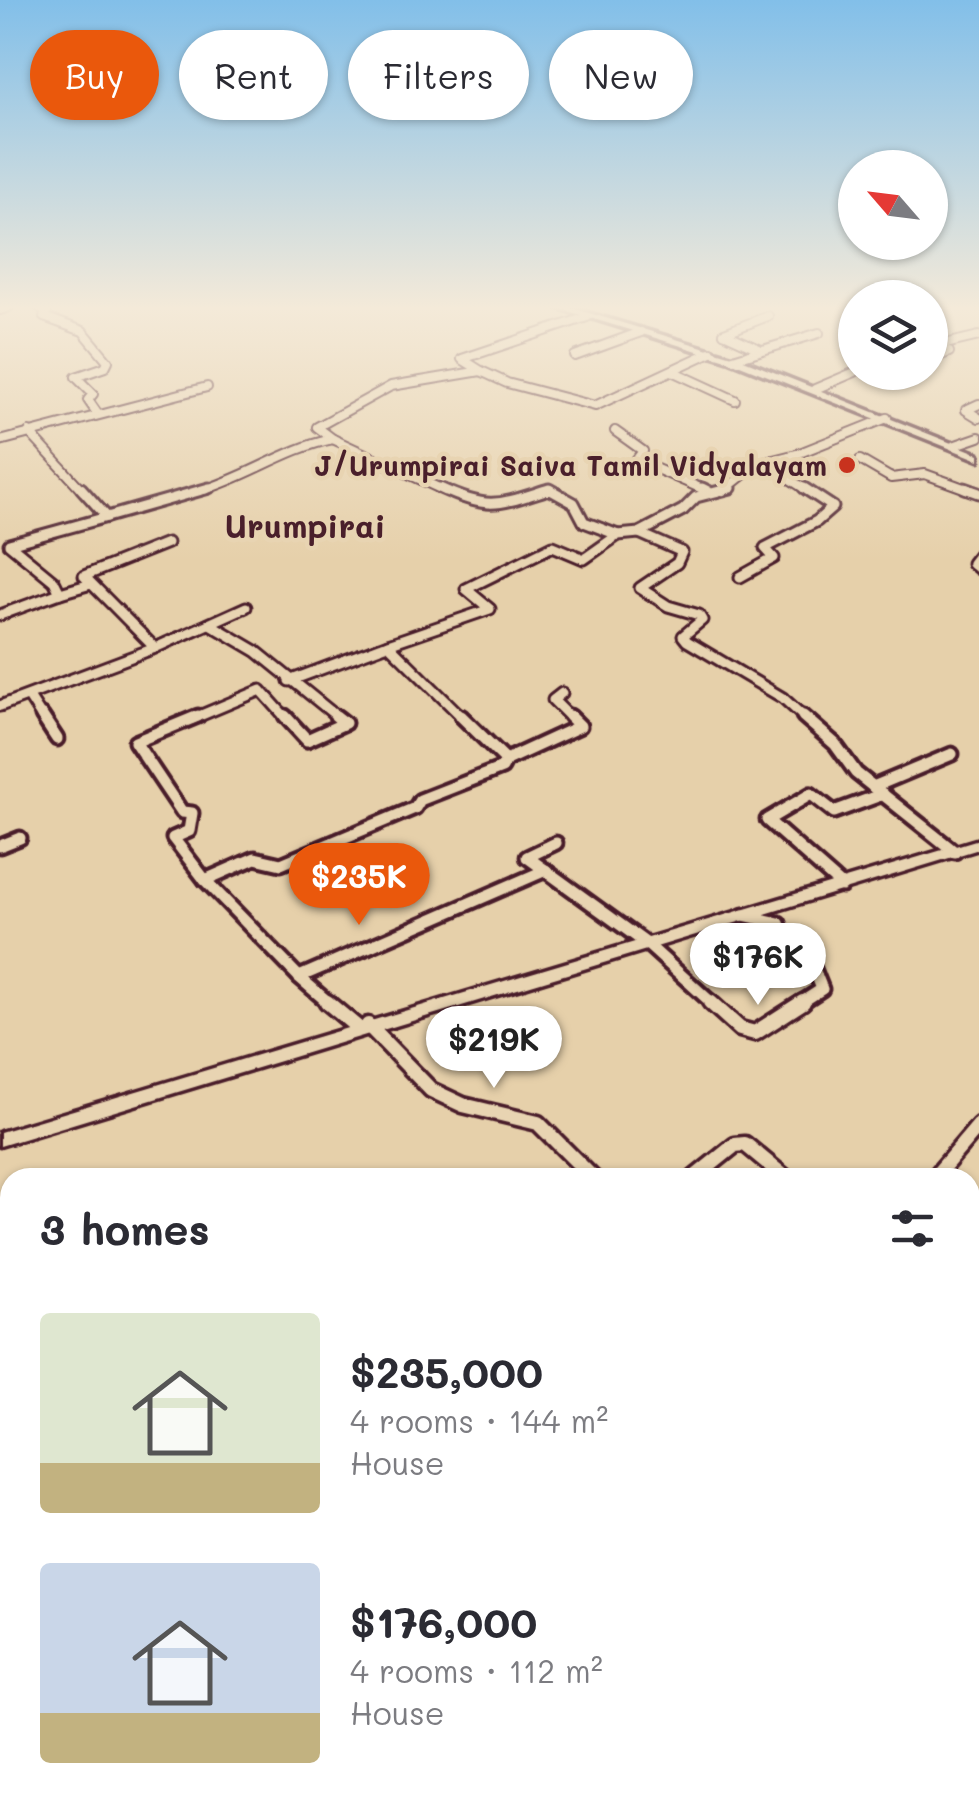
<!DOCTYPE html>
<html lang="en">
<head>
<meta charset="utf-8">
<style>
  :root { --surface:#fff; --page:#f7f7f7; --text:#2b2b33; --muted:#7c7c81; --accent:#ea580c }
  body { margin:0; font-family:Mali,sans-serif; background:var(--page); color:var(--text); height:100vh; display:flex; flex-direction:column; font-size:38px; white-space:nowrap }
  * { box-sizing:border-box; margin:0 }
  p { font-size:32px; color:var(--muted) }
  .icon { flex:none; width:55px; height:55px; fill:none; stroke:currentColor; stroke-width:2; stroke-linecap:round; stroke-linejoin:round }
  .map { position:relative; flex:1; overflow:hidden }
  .details { position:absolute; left:0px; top:1168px; width:980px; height:642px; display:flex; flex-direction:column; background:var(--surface); border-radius:30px 30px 0 0; box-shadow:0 2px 8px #0004 }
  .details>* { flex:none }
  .banner { position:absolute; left:30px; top:30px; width:920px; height:90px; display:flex; gap:20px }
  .needle { width:65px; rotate:298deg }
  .tools { position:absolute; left:838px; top:150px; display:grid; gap:20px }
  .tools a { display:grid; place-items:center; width:110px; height:110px; border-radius:50%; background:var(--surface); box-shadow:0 2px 8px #0004; font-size:50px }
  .price { position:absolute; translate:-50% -85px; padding:0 22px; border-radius:35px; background:#fff; color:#222; font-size:32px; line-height:65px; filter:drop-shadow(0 2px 5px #0008) }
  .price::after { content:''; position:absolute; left:50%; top:60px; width:30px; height:22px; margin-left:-15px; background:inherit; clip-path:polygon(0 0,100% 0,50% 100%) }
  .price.on { background:var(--accent); color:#fff }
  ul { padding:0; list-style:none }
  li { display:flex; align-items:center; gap:30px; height:250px; padding:0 40px }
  li span { display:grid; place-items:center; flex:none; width:280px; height:200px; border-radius:10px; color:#555 }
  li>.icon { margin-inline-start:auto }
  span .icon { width:120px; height:120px; fill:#fffc; stroke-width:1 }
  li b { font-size:42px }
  h2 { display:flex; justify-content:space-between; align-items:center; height:120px; padding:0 40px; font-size:42px }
  .chip { padding:0 35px; border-radius:45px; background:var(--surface); box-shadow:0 2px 8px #0004; font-size:35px; line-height:90px }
  .chip.on { background:var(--accent); color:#fff }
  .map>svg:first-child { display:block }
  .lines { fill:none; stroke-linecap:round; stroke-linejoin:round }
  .minor-far4-casing { stroke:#4a1f2b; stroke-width:12 }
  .minor-far3-casing { stroke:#4a1f2b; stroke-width:15 }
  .minor-far2-casing { stroke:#4a1f2b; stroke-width:19 }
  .minor-far1-casing { stroke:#4a1f2b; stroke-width:21 }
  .minor-casing { stroke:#4a1f2b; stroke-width:25 }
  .major-casing { stroke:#4a1f2b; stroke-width:7 }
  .minor-far4 { stroke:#e8d4b2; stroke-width:8 }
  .minor-far3 { stroke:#e8d4b2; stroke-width:9 }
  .minor-far2 { stroke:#e8d4b2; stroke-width:11 }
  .minor-far1 { stroke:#e8d4b2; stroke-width:14 }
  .minor { stroke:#e8d4b2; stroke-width:18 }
  .major { fill:#e8d4b2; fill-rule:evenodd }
  .poi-dot { fill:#c8321e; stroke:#e8d4b2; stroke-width:4 }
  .labels { text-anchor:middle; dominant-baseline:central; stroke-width:9; stroke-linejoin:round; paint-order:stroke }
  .far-poi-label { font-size:28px; font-weight:bold; fill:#4a1f2b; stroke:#e8d4b2; text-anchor:end }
  .far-quarter-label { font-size:32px; font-weight:bold; fill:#4a1f2b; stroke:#e8d4b2 }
</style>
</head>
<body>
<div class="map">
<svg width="979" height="1808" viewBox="0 0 979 1808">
  <rect width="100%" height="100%" fill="#e6d0aa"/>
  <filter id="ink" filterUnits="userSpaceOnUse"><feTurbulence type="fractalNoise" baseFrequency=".01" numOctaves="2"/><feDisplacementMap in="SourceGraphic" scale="20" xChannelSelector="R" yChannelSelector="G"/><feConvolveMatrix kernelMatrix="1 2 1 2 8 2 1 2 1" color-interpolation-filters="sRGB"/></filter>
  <g filter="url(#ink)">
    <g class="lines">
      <defs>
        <g id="minor-far4">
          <path d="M 39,307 L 47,312 L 44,317 L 83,331 L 108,361 L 105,367 L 76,377 L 93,394 L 88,400 L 97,413"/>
          <path d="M 0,310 L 9,307"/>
          <path d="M 724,333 L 768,316"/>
          <path d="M 724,333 L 759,349"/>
          <path d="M 937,346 L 979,336"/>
          <path d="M 575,356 L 641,332"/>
          <path d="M 733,359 L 819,333"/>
          <path d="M 930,360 L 949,352 L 936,346"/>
          <path d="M 481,371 L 507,383 L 595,406 L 711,352"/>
          <path d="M 672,371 L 735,400"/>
          <path d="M 884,372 L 894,372"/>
          <path d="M 815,389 L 855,372"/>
          <path d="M 979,404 L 966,410 L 979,418"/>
          <path d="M 615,431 L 643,451 L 636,460 L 707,491"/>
          <path d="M 29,432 L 83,491"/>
          <path d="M 0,441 L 207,387"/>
          <path d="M 953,446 L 979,437"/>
          <path d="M 860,460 L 891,478 L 925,474 L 972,491"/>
          <path d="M 763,462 L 808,491"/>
          <path d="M 200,491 C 248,477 287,448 333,439"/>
          <path d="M 445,491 L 333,439 L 317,427 L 391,386 L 481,371 L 462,359 L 587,317"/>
          <path d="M 544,491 L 552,491"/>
          <path d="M 723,491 L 757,464 L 797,454 L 887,418"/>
        </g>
        <g id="minor-far3">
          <path d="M 81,488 L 107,517 L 209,488"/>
          <path d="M 440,488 C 490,511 498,505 549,489 L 574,503 L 584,522 L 618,535 L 639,533 L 683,510 L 696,497 L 731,488"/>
          <path d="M 702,488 L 708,491"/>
          <path d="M 965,488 L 979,493"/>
          <path d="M 639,533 L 682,552 L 677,563 L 640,588 L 668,606 L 699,615 L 702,620 L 683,636 L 687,641 L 783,698 L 806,719"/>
          <path d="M 979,554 L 972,563 L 979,569"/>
          <path d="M 740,577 L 774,558 L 765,548 L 817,521 L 833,507 L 804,488"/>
          <path d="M 60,593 L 91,584"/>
          <path d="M 0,615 L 60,593 L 54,581 L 9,544 L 107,517"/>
          <path d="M 210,624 L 256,651 L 340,719"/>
          <path d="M 388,644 L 490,609 L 466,589 L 553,546 L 584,559 L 618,535"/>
          <path d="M 155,648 L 246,607"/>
          <path d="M 289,681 L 388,644 L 464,719"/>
          <path d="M 562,693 L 553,700 L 572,719"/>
          <path d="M 29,697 L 43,719"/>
          <path d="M 0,706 L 155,648 L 84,576 L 167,543"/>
          <path d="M 192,719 L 261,690 L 287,719"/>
        </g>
        <g id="minor-far2">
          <path d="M 42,716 L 57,739"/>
          <path d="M 198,716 L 135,742 L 182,812 L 192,813 L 189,831 L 173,838 L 205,880 L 299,977"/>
          <path d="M 285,716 L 307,740 L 345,723 L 336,716"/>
          <path d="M 803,716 L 835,744 L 856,773 L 955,852"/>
          <path d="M 506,760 L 580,726 L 570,716"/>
          <path d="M 873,787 L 952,754"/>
          <path d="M 556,843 L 527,857 L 647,944 L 713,1004"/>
          <path d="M 0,846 L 20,838"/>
          <path d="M 205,880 L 255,858 L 281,864 L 415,808 L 420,800 L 502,768 L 506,760 L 461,716"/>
          <path d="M 842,886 L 767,820 L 811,794 L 834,812 L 883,794"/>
          <path d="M 743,915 L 779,923 L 788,945 L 814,969 L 822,989 L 799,1004"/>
          <path d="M 330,1004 L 299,977 L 546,870"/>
        </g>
        <g id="minor-far1">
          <path d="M 327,1002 L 358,1028"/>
          <path d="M 710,1002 L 740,1029 L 755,1033 L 803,1002"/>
          <path d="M 368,1025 L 431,1090 L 463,1105 L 538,1123 L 593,1178"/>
          <path d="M 694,1178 L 735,1145 L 745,1144 L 786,1178"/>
          <path d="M 934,1178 L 979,1125"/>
          <path d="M 970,1209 L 979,1217"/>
          <path d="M 0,1300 L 10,1295"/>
        </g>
        <g id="minor">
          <path d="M 0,1594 L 10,1587"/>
          <path d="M 272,1800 L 274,1808"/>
          <path d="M 804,1800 L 811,1808"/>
        </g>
        <g id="major">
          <path d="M 555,307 L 569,307 L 736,357 L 979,454 L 979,460 L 730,361 Z"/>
          <path d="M 979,839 L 979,849 L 0,1146 L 0,1132 Z"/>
        </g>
      </defs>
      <use href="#minor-far4" class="minor-far4-casing"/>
      <use href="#minor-far3" class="minor-far3-casing"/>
      <use href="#minor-far2" class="minor-far2-casing"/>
      <use href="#minor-far1" class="minor-far1-casing"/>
      <use href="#minor" class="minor-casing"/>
      <use href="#major" class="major-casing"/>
      <use href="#minor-far4" class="minor-far4"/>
      <use href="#minor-far3" class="minor-far3"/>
      <use href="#minor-far2" class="minor-far2"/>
      <use href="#minor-far1" class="minor-far1"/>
      <use href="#minor" class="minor"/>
      <use href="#major" class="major"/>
    </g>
  </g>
  <linearGradient id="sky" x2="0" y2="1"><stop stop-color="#82bfe9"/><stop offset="0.55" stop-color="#f4ead9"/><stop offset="1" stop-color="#f4ead9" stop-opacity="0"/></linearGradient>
  <rect width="979" height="560" fill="url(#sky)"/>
  <circle class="poi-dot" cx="847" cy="465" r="10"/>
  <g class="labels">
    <g class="far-poi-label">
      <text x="827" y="465">J/Urumpirai Saiva Tamil Vidyalayam</text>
    </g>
    <g class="far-quarter-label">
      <text x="305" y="525">Urumpirai</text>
    </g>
  </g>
</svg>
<div class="tools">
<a><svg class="needle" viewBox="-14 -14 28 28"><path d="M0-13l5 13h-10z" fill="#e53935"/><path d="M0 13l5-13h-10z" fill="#7c7c81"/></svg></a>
<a><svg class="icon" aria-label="layers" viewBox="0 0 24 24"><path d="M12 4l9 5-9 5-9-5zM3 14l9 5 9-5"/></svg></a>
</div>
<b class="price on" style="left:359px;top:928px">$235K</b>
<b class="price" style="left:758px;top:1008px">$176K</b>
<b class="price" style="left:494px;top:1091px">$219K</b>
<div class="banner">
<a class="chip on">Buy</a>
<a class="chip">Rent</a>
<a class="chip">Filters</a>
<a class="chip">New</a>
</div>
<section class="details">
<h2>3 homes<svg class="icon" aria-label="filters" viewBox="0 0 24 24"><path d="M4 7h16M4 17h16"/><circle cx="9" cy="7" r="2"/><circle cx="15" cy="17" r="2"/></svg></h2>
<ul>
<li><span style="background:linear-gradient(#dfe7d0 75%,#c2b280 0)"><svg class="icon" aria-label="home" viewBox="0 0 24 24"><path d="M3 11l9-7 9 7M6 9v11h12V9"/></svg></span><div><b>$235,000</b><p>4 rooms · 144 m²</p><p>House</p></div></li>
<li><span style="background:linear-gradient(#c9d6e8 75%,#c2b280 0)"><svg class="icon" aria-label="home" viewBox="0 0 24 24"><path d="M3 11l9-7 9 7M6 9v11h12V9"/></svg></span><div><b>$176,000</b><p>4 rooms · 112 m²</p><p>House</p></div></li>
</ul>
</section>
</div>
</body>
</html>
